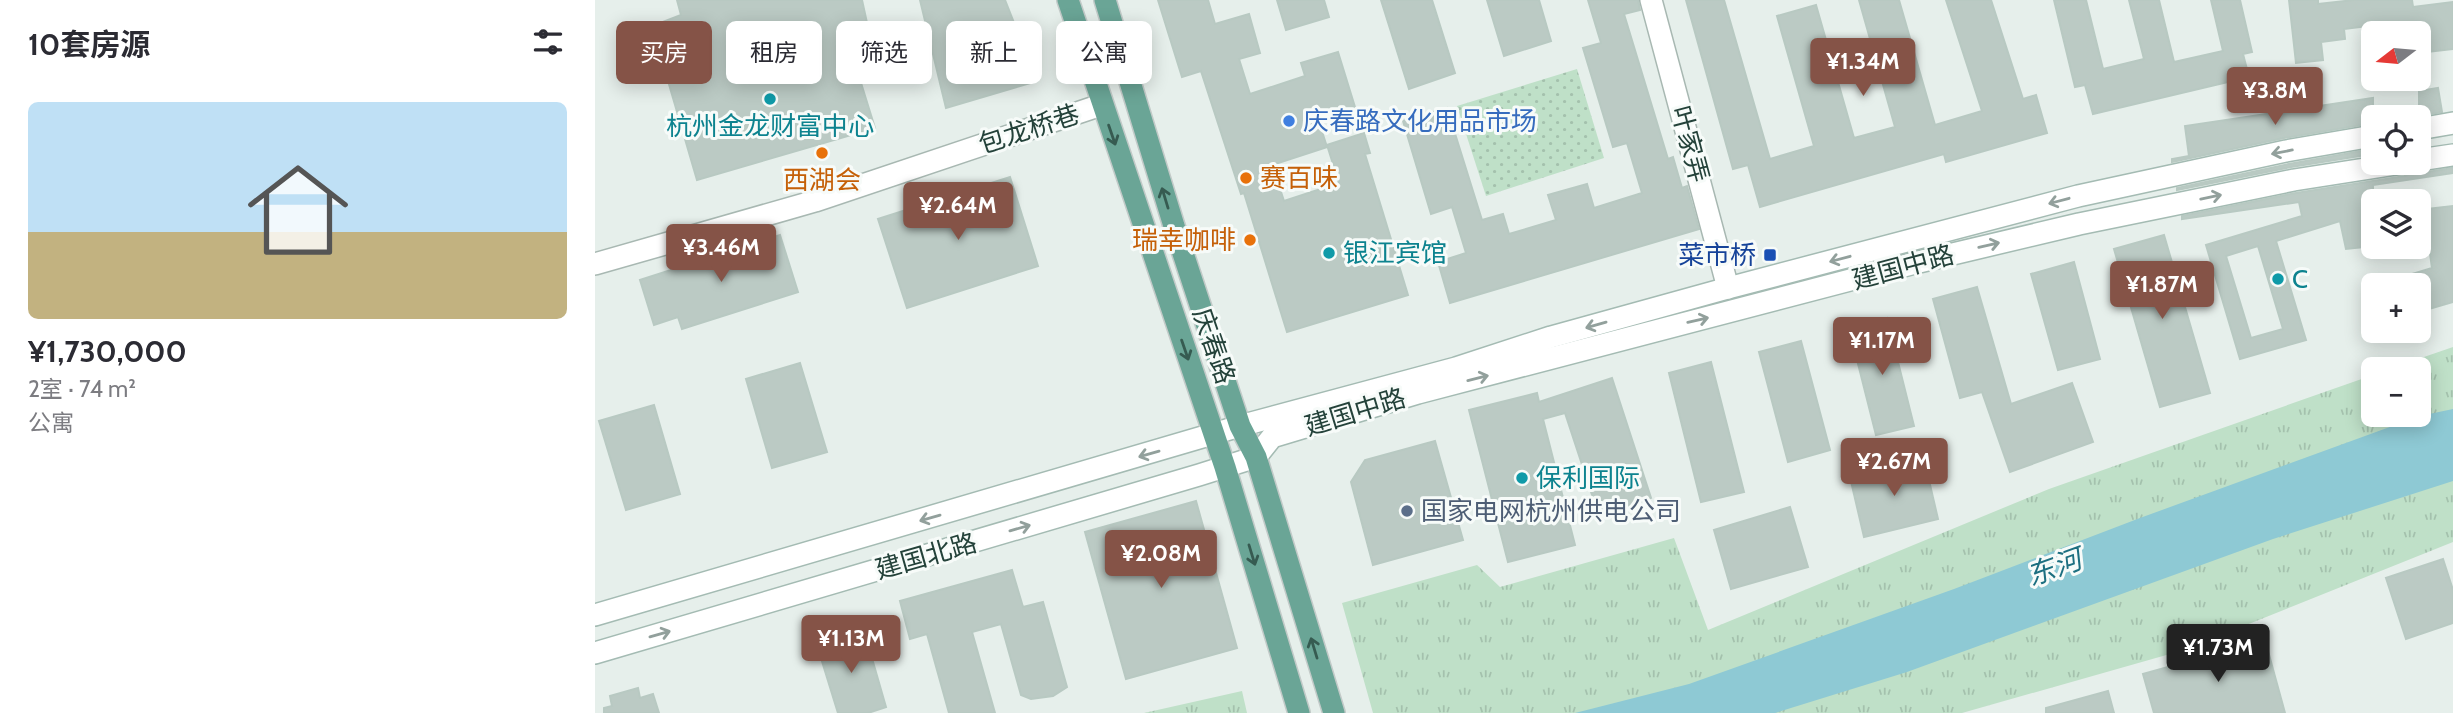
<!DOCTYPE html>
<html lang="zh">
<head>
<meta charset="utf-8">
<style>
  :root { --surface:#fff; --page:#f2f2f3; --text:#2b2b33; --muted:#7c7c81; --line:#e1e1e2; --accent:#855347 }
  body { margin:0; font-family:Cabin,"Noto Sans SC",sans-serif; background:var(--page); color:var(--text); height:100vh; display:flex; flex-direction:column; font-size:26px; white-space:nowrap }
  * { box-sizing:border-box; margin:0 }
  p { font-size:23px; color:var(--muted) }
  .icon { flex:none; width:38px; height:38px; fill:none; stroke:currentColor; stroke-width:2; stroke-linecap:round; stroke-linejoin:round }
  .map { position:relative; flex:1; overflow:hidden }
  .panel { display:flex; flex-direction:column; background:var(--surface); width:595px }
  .panel>* { flex:none }
  .guide { position:absolute; left:21px; top:21px; width:665px; height:63px; display:flex; gap:14px }
  .needle { width:46px; rotate:254deg }
  .tools { position:absolute; left:1766px; top:21px; display:grid; gap:14px }
  .tools a { display:grid; place-items:center; width:70px; height:70px; border-radius:10px; background:var(--surface); box-shadow:0 4px 18px #0003; font-size:35px }
  .price { position:absolute; translate:-50% -60px; padding:0 16px; border-radius:7px; background:var(--accent); color:#fff; font-size:23px; line-height:46px; filter:drop-shadow(0 2px 4px #0008) }
  .price::after { content:''; position:absolute; left:50%; top:42px; width:21px; height:16px; margin-left:-10px; background:inherit; clip-path:polygon(0 0,100% 0,50% 100%) }
  .price.active { background:#222; color:#fff }
  ul { padding:0; list-style:none }
  li { display:grid; align-content:center; gap:14px; height:371px; padding:0 28px }
  li+li { border-top:2px solid var(--line) }
  li span { display:grid; place-items:center; height:217px; border-radius:10px; color:#555 }
  li>.icon { margin-inline-start:auto }
  span .icon { width:126px; height:126px; fill:#fffc; stroke-width:1 }
  li b { font-size:30px }
  h2 { display:flex; justify-content:space-between; align-items:center; height:84px; padding:0 28px; font-size:30px }
  .tag { padding:0 24px; border-radius:10px; background:var(--surface); box-shadow:0 4px 18px #0003; font-size:24px; line-height:63px }
  .tag.active { background:var(--accent); color:#fff }
  main { display:flex; flex:1; min-height:0 }
  .map>svg:first-child { display:block }
  .grass { fill:url(#grass-tufts) }
  .park { fill:url(#park-dots) }
  .water { fill:#8ec9d4 }
  .building { fill:#bbcac4; stroke:#b8c9c2; stroke-width:2; fill-rule:evenodd }
  .lines { fill:none; stroke-linecap:round; stroke-linejoin:round }
  .minor-casing { stroke:#a8b8b2; stroke-width:24 }
  .secondary-casing { stroke:#a4bbb3; stroke-width:24 }
  .primary-casing { stroke:#c2cac8; stroke-width:24 }
  .minor { stroke:#fff; stroke-width:21 }
  .secondary { stroke:#fff; stroke-width:21 }
  .primary { stroke:#6aa596; stroke-width:21 }
  .oneway { stroke:#365b51 }
  .oneway2 { stroke:#92a09c }
  .culture-dot { fill:#0f9aa8; stroke:#f7fbf9; stroke-width:2.5 }
  .shop-dot { fill:#3f7fe0; stroke:#f7fbf9; stroke-width:2.5 }
  .food-dot { fill:#e8710a; stroke:#f7fbf9; stroke-width:2.5 }
  .transit-dot { fill:#1a4fb4; stroke:#f7fbf9; stroke-width:2.5 }
  .service-dot { fill:#5c6f8a; stroke:#f7fbf9; stroke-width:2.5 }
  .labels { text-anchor:middle; dominant-baseline:central; stroke-width:6; stroke-linejoin:round; paint-order:stroke }
  .shop-label { font-size:26px; fill:#366cbe; stroke:#f7fbf9; text-anchor:start }
  .culture-label { font-size:26px; fill:#0d838f; stroke:#f7fbf9; text-anchor:start }
  .street-label { font-size:26px; fill:#24423a; stroke:#f7fbf9 }
  .food-label { font-size:26px; fill:#c56008; stroke:#f7fbf9; text-anchor:start }
  .transit-label { font-size:26px; fill:#164399; stroke:#f7fbf9; text-anchor:end }
  .service-label { font-size:26px; fill:#4e5e75; stroke:#f7fbf9; text-anchor:start }
  .water-label { font-size:28px; font-style:italic; fill:#1c6f80; stroke:#f7fbf9 }
</style>
</head>
<body>
<main>
<section class="panel">
<h2>10套房源<svg class="icon" aria-label="filters" viewBox="0 0 24 24"><path d="M4 7h16M4 17h16"/><circle cx="9" cy="7" r="2"/><circle cx="15" cy="17" r="2"/></svg></h2>
<ul>
<li><span style="background:linear-gradient(#bfe0f5 60%,#c2b280 0)"><svg class="icon" aria-label="home" viewBox="0 0 24 24"><path d="M3 11l9-7 9 7M6 9v11h12V9"/></svg></span><div><b>¥1,730,000</b><p>2室 · 74 m²</p><p>公寓</p></div></li>
</ul>
</section>
<div class="map">
<svg width="1858" height="713" viewBox="0 0 1858 713">
  <defs>
    <pattern id="grass-tufts" width="24" height="20" patternUnits="userSpaceOnUse" patternTransform="scale(1.75)"><rect width="24" height="20" fill="#bfe0c8"/><path d="M3 7l-1-3M5 7V3M7 7l1-3M15 17l-1-3M17 17v-4M19 17l1-3" fill="none" stroke="#a4c1ad"/></pattern>
    <pattern id="park-dots" width="8" height="8" patternUnits="userSpaceOnUse" patternTransform="scale(1.75)"><rect width="8" height="8" fill="#bfe0c8"/><path d="M2 2h.1M6 6h.1" fill="none" stroke="#a4c1ad" stroke-width="1.8" stroke-linecap="round"/></pattern>
  </defs>
  <rect width="100%" height="100%" fill="#e6efeb"/>
  <g class="grass">
    <path d="M 1858,347 L 1858,542 L 1589,650 L 1367,713 L 778,713 L 747,603 L 882,565 L 905,587 L 1079,538 L 1113,630 L 1454,489 L 1778,375 L 1778,415 L 1824,415 L 1824,369 L 1794,369 Z"/>
    <path d="M 647,691 L 652,713 L 549,713 Z"/>
  </g>
  <path class="park" d="M 982,69 L 1009,158 L 891,196 L 862,106 Z"/>
  <path class="water" d="M 1858,409 L 1858,481 L 1678,539 L 1312,672 L 1180,713 L 980,713 L 1094,684 L 1359,589 L 1545,518 L 1825,416 Z"/>
  <g class="building">
    <path d="M 82,0 L 267,0 L 279,55 L 262,70 L 280,128 L 102,180 L 57,26 L 86,15 Z"/>
    <path d="M 325,0 L 410,0 L 442,81 L 351,108 Z"/>
    <path d="M 563,0 L 613,0 L 620,24 L 654,14 L 665,53 L 644,59 L 655,94 L 710,76 L 706,63 L 743,52 L 760,107 L 723,119 L 732,147 L 677,165 L 689,201 L 744,183 L 732,145 L 769,133 L 775,153 L 770,154 L 813,295 L 692,332 L 649,193 L 646,194 L 606,71 L 587,77 Z"/>
    <path d="M 682,0 L 729,0 L 734,17 L 691,30 Z"/>
    <path d="M 786,0 L 837,0 L 860,73 L 814,89 Z"/>
    <path d="M 892,0 L 944,0 L 956,41 L 909,56 Z"/>
    <path d="M 993,0 L 1043,0 L 1045,10 L 1029,14 L 1073,159 L 1078,157 L 1087,188 L 1092,186 L 1104,229 L 855,303 L 843,262 L 871,253 L 857,207 L 836,214 L 808,121 L 852,108 L 887,220 L 908,214 L 914,234 L 961,220 L 953,195 L 992,184 L 999,208 L 1047,193 L 1032,143 L 1018,147 L 988,48 L 1006,43 Z"/>
    <path d="M 1091,0 L 1129,0 L 1175,159 L 1219,146 L 1182,16 L 1221,5 L 1259,138 L 1300,127 L 1264,0 L 1304,0 L 1340,125 L 1387,111 L 1351,0 L 1396,0 L 1428,99 L 1441,95 L 1452,133 L 1351,162 L 1349,154 L 1165,207 L 1153,165 L 1138,169 Z"/>
    <path d="M 1459,0 L 1491,0 L 1508,69 L 1549,59 L 1534,0 L 1564,0 L 1579,62 L 1628,51 L 1616,0 L 1645,0 L 1657,52 L 1648,54 L 1654,77 L 1498,114 L 1490,85 L 1480,87 Z"/>
    <path d="M 1694,0 L 1723,0 L 1723,4 L 1759,0 L 1817,0 L 1818,7 L 1858,2 L 1858,49 L 1824,53 L 1824,33 L 1790,33 L 1789,24 L 1749,29 L 1750,39 L 1726,42 L 1728,60 L 1701,63 Z"/>
    <path d="M 1843,88 L 1847,112 L 1824,116 L 1824,91 Z"/>
    <path d="M 1778,98 L 1778,123 L 1689,138 L 1577,162 L 1577,159 L 1594,156 L 1590,126 Z"/>
    <path d="M 1778,149 L 1778,154 L 1696,167 L 1582,190 L 1582,188 L 1694,164 Z"/>
    <path d="M 1858,168 L 1858,173 L 1778,185 L 1778,246 L 1751,249 L 1745,221 L 1681,241 L 1711,340 L 1645,359 L 1611,245 L 1707,216 L 1704,202 L 1587,219 L 1587,216 L 1701,193 L 1810,176 L 1818,171 L 1826,173 ZM 1663,246 L 1688,329 L 1656,338 L 1631,256 Z"/>
    <path d="M 415,177 L 443,266 L 312,308 L 283,219 Z"/>
    <path d="M 1858,206 L 1858,302 L 1824,312 L 1824,285 L 1794,285 L 1794,281 L 1837,268 L 1833,239 L 1824,240 L 1824,210 Z"/>
    <path d="M 185,235 L 203,292 L 87,329 L 83,317 L 59,325 L 45,280 Z"/>
    <path d="M 1569,235 L 1615,393 L 1565,407 L 1519,249 Z"/>
    <path d="M 1479,262 L 1505,359 L 1463,370 L 1436,274 Z"/>
    <path d="M 1382,287 L 1416,404 L 1477,383 L 1498,442 L 1415,472 L 1387,392 L 1365,398 L 1338,299 Z"/>
    <path d="M 1292,318 L 1319,426 L 1281,435 L 1254,328 Z"/>
    <path d="M 1206,341 L 1235,450 L 1193,462 L 1164,352 Z"/>
    <path d="M 1116,362 L 1149,492 L 1106,502 L 1074,373 Z"/>
    <path d="M 205,363 L 232,452 L 177,468 L 151,379 Z"/>
    <path d="M 1017,378 L 1056,498 L 1004,516 L 970,413 L 948,419 L 980,545 L 913,562 L 874,410 L 942,393 L 944,402 Z"/>
    <path d="M 59,405 L 85,494 L 31,510 L 4,421 Z"/>
    <path d="M 840,441 L 868,540 L 778,565 L 756,482 L 770,460 Z"/>
    <path d="M 1329,459 L 1343,519 L 1269,537 L 1255,477 Z"/>
    <path d="M 601,501 L 642,648 L 531,679 L 490,532 Z"/>
    <path d="M 1195,507 L 1213,567 L 1136,589 L 1119,530 Z"/>
    <path d="M 1848,559 L 1858,590 L 1858,623 L 1811,639 L 1791,578 Z"/>
    <path d="M 417,570 L 428,607 L 448,602 L 472,687 L 458,696 L 436,699 L 426,695 L 406,624 L 377,632 L 400,713 L 354,713 L 332,634 L 315,639 L 305,601 Z"/>
    <path d="M 256,631 L 260,645 L 272,641 L 291,707 L 273,713 L 243,713 L 221,642 Z"/>
    <path d="M 1670,640 L 1690,713 L 1559,713 L 1548,674 Z"/>
    <path d="M 43,688 L 45,698 L 58,694 L 64,713 L 9,713 L 9,708 L 17,706 L 15,696 Z"/>
    <path d="M 1513,691 L 1519,713 L 1451,713 L 1451,708 Z"/>
  </g>
  <g class="lines">
    <defs>
      <g id="minor">
        <path d="M 1056,0 L 1133,288"/>
        <path d="M 0,264 L 220,201 L 506,105"/>
      </g>
      <g id="secondary">
        <path d="M 1824,129 L 1858,123"/>
        <path d="M 1824,160 L 1858,155"/>
        <path d="M 0,615 L 645,426 L 861,368 L 956,337 L 1133,288 L 1483,196 L 1691,151 L 1778,136"/>
        <path d="M 0,653 L 604,475 L 661,457 L 677,437 L 823,393 L 1324,262 L 1484,224 L 1699,180 L 1808,163"/>
      </g>
      <g id="primary">
        <path d="M 473,0 L 630,467 L 704,713"/>
        <path d="M 510,0 L 579,226 L 645,426 L 661,457 L 739,713"/>
      </g>
    </defs>
    <use href="#minor" class="minor-casing"/>
    <use href="#secondary" class="secondary-casing"/>
    <use href="#primary" class="primary-casing"/>
    <use href="#minor" class="minor"/>
    <use href="#secondary" class="secondary"/>
    <use href="#primary" class="primary"/>
  </g>
  <defs><path id="oneway-shaft" d="M-6 0H5M1.5-3L5.5 0L1.5 3" fill="none" stroke-width="1.6" stroke-linecap="round" stroke-linejoin="round" transform="scale(1.75)"/></defs>
  <g class="oneway">
    <use href="#oneway-shaft" transform="translate(517 135) rotate(71)"/>
    <use href="#oneway-shaft" transform="translate(570 198) rotate(-107)"/>
    <use href="#oneway-shaft" transform="translate(590 350) rotate(71)"/>
    <use href="#oneway-shaft" transform="translate(657 555) rotate(73)"/>
    <use href="#oneway-shaft" transform="translate(719 648) rotate(-107)"/>
  </g>
  <g class="oneway2">
    <use href="#oneway-shaft" transform="translate(1687 152) rotate(169)"/>
    <use href="#oneway-shaft" transform="translate(1616 197) rotate(-12)"/>
    <use href="#oneway-shaft" transform="translate(1464 201) rotate(165)"/>
    <use href="#oneway-shaft" transform="translate(1394 245) rotate(-13)"/>
    <use href="#oneway-shaft" transform="translate(1245 259) rotate(165)"/>
    <use href="#oneway-shaft" transform="translate(1103 320) rotate(-13)"/>
    <use href="#oneway-shaft" transform="translate(1001 325) rotate(164)"/>
    <use href="#oneway-shaft" transform="translate(883 378) rotate(-14)"/>
    <use href="#oneway-shaft" transform="translate(554 454) rotate(164)"/>
    <use href="#oneway-shaft" transform="translate(335 518) rotate(164)"/>
    <use href="#oneway-shaft" transform="translate(425 528) rotate(-16)"/>
    <use href="#oneway-shaft" transform="translate(65 634) rotate(-16)"/>
  </g>
  <g class="culture-dot">
    <circle cx="175" cy="99" r="7"/>
    <circle cx="734" cy="253" r="7"/>
    <circle cx="1683" cy="279" r="7"/>
    <circle cx="927" cy="478" r="7"/>
  </g>
  <circle class="shop-dot" cx="694" cy="121" r="7"/>
  <g class="food-dot">
    <circle cx="227" cy="153" r="7"/>
    <circle cx="651" cy="178" r="7"/>
    <circle cx="655" cy="240" r="7"/>
  </g>
  <rect class="transit-dot" x="1168" y="248" width="14" height="14" rx="3.5"/>
  <circle class="service-dot" cx="812" cy="511" r="7"/>
  <g class="labels">
    <g class="shop-label">
      <text x="708" y="121">庆春路文化用品市场</text>
    </g>
    <g class="culture-label">
      <text x="175" y="126" text-anchor="middle">杭州金龙财富中心</text>
      <text x="748" y="253">银江宾馆</text>
      <text x="1697" y="279">C</text>
      <text x="941" y="478">保利国际</text>
    </g>
    <g class="street-label">
      <text transform="translate(434 129) rotate(-18)">包龙桥巷</text>
      <text transform="translate(1095 144) rotate(75)">叶家弄</text>
      <text transform="translate(1308 267) rotate(-15)">建国中路</text>
      <text transform="translate(619 346) rotate(71)">庆春路</text>
      <text transform="translate(760 412) rotate(-17)">建国中路</text>
      <text transform="translate(331 556) rotate(-16)">建国北路</text>
    </g>
    <g class="food-label">
      <text x="665" y="178">赛百味</text>
      <text x="227" y="180" text-anchor="middle">西湖会</text>
      <text x="641" y="240" text-anchor="end">瑞幸咖啡</text>
    </g>
    <g class="transit-label">
      <text x="1161" y="255">菜市桥</text>
    </g>
    <g class="service-label">
      <text x="826" y="511">国家电网杭州供电公司</text>
    </g>
    <g class="water-label">
      <text transform="translate(1459 567) rotate(-20)">东河</text>
    </g>
  </g>
</svg>
<div class="tools">
<a><svg class="needle" viewBox="-14 -14 28 28"><path d="M0-13l5 13h-10z" fill="#e53935"/><path d="M0 13l5-13h-10z" fill="#7c7c81"/></svg></a>
<a><svg class="icon" aria-label="locate" viewBox="0 0 24 24"><circle cx="12" cy="12" r="6"/><path d="M12 2v4M12 18v4M2 12h4M18 12h4"/></svg></a>
<a><svg class="icon" aria-label="layers" viewBox="0 0 24 24"><path d="M12 4l9 5-9 5-9-5zM3 14l9 5 9-5"/></svg></a>
<a>+</a>
<a>−</a>
</div>
<b class="price" style="left:1268px;top:98px">¥1.34M</b>
<b class="price" style="left:1680px;top:127px">¥3.8M</b>
<b class="price" style="left:363px;top:242px">¥2.64M</b>
<b class="price" style="left:126px;top:284px">¥3.46M</b>
<b class="price" style="left:1567px;top:321px">¥1.87M</b>
<b class="price" style="left:1287px;top:377px">¥1.17M</b>
<b class="price" style="left:1299px;top:498px">¥2.67M</b>
<b class="price" style="left:566px;top:590px">¥2.08M</b>
<b class="price" style="left:256px;top:675px">¥1.13M</b>
<b class="price active" style="left:1623px;top:684px">¥1.73M</b>
<div class="guide">
<a class="tag active">买房</a>
<a class="tag">租房</a>
<a class="tag">筛选</a>
<a class="tag">新上</a>
<a class="tag">公寓</a>
</div>
</div>
</main>
</body>
</html>
